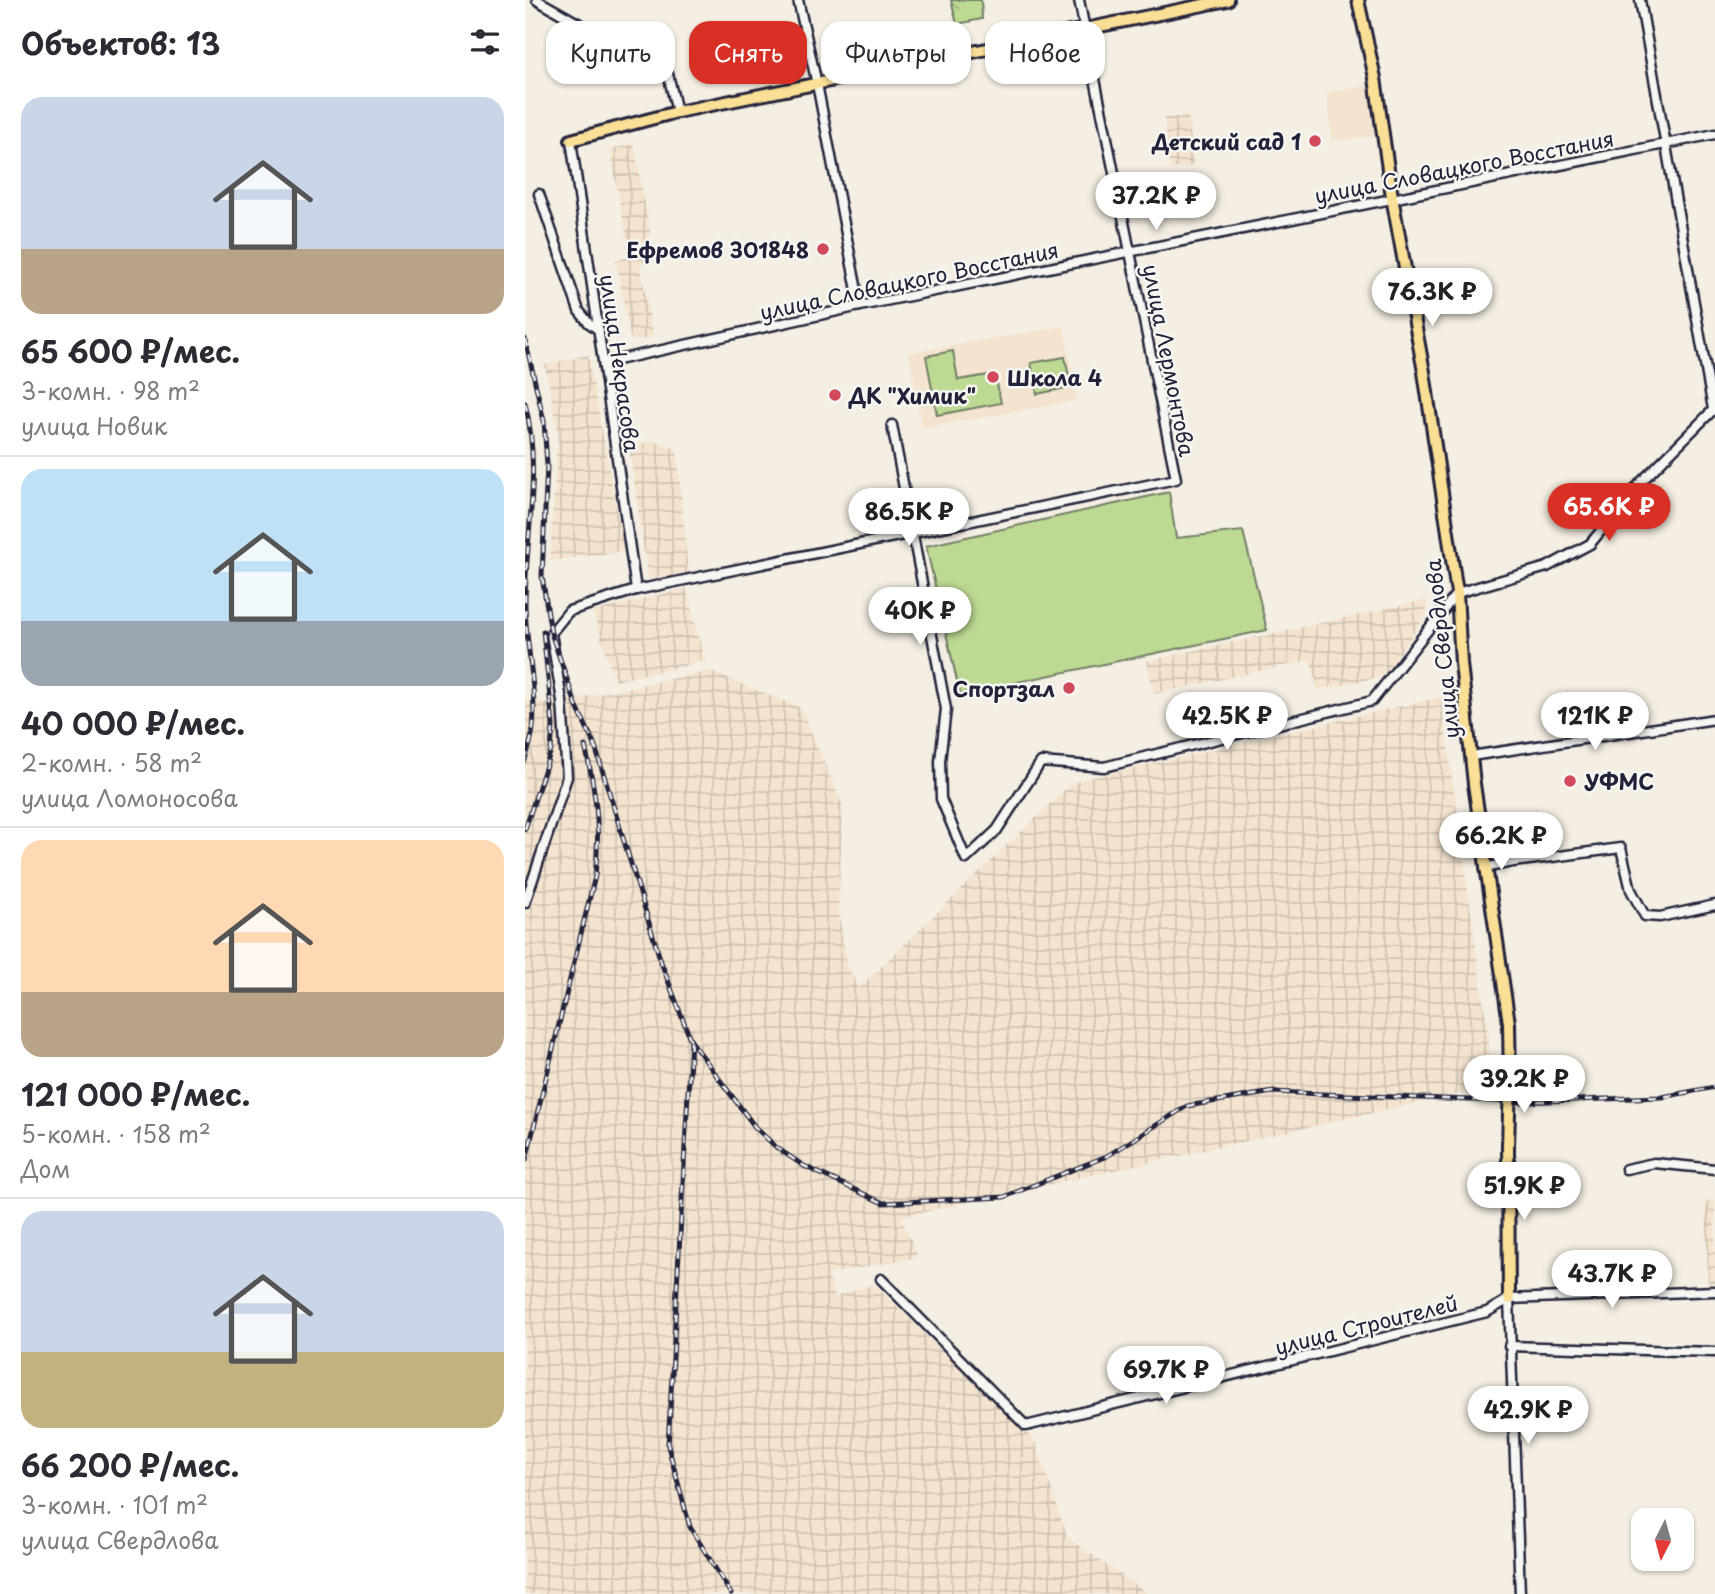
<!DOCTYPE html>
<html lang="ru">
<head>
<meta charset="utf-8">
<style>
  :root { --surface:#fff; --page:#f7f7f7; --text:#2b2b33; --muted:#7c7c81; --line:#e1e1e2; --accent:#d93025 }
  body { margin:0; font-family:"Playpen Sans",sans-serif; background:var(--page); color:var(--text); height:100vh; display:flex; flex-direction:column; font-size:26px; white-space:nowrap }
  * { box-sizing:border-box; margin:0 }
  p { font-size:23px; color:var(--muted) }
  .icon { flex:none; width:38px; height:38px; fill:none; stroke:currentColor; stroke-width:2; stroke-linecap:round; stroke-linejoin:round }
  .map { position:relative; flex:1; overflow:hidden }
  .panel { display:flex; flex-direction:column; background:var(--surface); width:525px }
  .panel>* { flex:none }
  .guide { position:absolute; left:21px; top:21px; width:665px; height:63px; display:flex; gap:14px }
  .needle { width:46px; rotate:186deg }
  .fabs { position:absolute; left:1106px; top:1508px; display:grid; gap:14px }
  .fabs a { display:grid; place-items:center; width:63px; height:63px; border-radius:14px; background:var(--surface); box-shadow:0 2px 5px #0004; font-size:35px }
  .price { position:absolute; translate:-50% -60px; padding:0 16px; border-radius:24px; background:#fff; color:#222; font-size:23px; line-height:46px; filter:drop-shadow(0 2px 4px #0008) }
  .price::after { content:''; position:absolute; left:50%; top:42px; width:21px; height:16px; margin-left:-10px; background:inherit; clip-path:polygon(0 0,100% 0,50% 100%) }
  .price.selected { background:var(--accent); color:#fff }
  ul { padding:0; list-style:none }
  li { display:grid; align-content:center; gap:14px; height:371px; padding:0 21px }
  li+li { border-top:2px solid var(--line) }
  li span { display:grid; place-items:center; height:217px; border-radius:21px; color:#555 }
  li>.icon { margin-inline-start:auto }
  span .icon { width:126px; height:126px; fill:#fffc; stroke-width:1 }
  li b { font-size:30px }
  h2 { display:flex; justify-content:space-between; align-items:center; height:84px; padding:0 21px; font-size:30px }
  .tag { padding:0 24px; border-radius:21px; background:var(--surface); box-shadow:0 2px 5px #0004; font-size:24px; line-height:63px }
  .tag.selected { background:var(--accent); color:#fff }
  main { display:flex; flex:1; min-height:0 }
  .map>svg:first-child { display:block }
  .built { fill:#f4e4cf }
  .industrial { fill:url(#industrial-grid) }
  .park { fill:url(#park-crowns); stroke:#707e66; stroke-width:2 }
  .pitch { fill:#bdda92; stroke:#707e66; stroke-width:2 }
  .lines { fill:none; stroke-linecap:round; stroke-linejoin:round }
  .minor-casing { stroke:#22223b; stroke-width:13 }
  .major-casing { stroke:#22223b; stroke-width:16 }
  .minor { stroke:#f6f6f2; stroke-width:8 }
  .major { stroke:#fadf96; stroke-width:10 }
  .rail-casing { stroke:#22223b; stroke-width:5 }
  .rail { stroke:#f6f6f2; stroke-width:2.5; stroke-dasharray:8; stroke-linecap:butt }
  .major-bridge-casing { stroke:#22223b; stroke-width:16; stroke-linecap:butt }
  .major-bridge { stroke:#fadf96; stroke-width:10 }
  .poi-dot { fill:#d1495b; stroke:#f6f6f2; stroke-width:2.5 }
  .labels { text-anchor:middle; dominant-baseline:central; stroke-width:5; stroke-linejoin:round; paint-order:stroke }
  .poi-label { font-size:21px; font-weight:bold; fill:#22223b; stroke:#f6f6f2; text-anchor:end }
  .street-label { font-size:21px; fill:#22223b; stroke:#f6f6f2 }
</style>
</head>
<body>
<main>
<section class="panel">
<h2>Объектов: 13<svg class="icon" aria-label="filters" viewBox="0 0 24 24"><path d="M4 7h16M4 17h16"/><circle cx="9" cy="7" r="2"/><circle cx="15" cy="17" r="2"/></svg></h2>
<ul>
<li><span style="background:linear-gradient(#c9d6e8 70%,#b9a48a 0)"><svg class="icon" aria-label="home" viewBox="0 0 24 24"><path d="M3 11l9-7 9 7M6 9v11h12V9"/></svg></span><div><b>65 600 ₽/мес.</b><p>3-комн. · 98 m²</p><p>улица Новик</p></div></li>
<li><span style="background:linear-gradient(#bfe0f5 70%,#9aa5b1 0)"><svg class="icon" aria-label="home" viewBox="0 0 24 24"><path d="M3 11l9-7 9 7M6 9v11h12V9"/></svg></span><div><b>40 000 ₽/мес.</b><p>2-комн. · 58 m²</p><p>улица Ломоносова</p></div></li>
<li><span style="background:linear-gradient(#ffd9b3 70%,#b9a48a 0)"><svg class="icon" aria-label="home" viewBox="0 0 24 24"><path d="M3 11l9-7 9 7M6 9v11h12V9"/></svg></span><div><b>121 000 ₽/мес.</b><p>5-комн. · 158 m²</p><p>Дом</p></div></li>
<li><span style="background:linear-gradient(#c9d6e8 65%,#c2b280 0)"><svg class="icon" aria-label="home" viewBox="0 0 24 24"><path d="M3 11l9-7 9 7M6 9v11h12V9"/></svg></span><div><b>66 200 ₽/мес.</b><p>3-комн. · 101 m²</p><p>улица Свердлова</p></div></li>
</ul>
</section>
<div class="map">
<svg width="1190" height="1594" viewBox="0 0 1190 1594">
  <defs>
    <pattern id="industrial-grid" width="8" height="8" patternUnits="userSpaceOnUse" patternTransform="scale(1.75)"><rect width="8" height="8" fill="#f4e4cf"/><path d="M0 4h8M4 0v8" fill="none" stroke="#d1c3b3"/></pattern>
    <pattern id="park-crowns" width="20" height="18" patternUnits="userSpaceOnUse" patternTransform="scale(1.75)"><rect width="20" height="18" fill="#bdda92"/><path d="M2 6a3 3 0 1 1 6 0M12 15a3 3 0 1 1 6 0" fill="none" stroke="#a2bb7f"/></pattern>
  </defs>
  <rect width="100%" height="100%" fill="#f5eee2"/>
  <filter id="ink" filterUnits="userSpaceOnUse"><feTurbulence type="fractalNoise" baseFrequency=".0143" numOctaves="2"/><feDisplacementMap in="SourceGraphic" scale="14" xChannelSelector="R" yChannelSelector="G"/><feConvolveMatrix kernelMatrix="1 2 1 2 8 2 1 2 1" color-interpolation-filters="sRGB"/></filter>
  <g filter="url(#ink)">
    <g class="built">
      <path d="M 845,85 L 855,136 L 807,141 L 802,92 Z"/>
      <path d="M 539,326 L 552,401 L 397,428 L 384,353 Z"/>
    </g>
    <g class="industrial">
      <path d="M 663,116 L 669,166 L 645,169 L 639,118 Z"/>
      <path d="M 109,144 L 130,260 L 115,264 L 128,338 L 106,341 L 91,260 L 105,257 L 85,149 Z"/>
      <path d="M 63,355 L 99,551 L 25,561 L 33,430 L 20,365 Z"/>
      <path d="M 127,441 L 152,449 L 163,573 L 123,579 L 104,447 Z"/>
      <path d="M 161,588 L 180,661 L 90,681 L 68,612 Z"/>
      <path d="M 902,600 L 902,614 L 859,676 L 793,690 L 786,660 L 629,694 L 622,661 Z"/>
      <path d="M 184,671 L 276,708 L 318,807 L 313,911 L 323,967 L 334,988 L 548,782 L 916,697 L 970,1086 L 376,1217 L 393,1257 L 303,1274 L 310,1297 L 348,1284 L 510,1441 L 543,1538 L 623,1594 L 0,1594 L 0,701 L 31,703 Z"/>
      <path d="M 1190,1200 L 1190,1284 L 1183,1283 L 1181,1201 Z"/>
    </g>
    <path class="park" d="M 426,0 L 456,0 L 457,19 L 432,24 Z"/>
    <g class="pitch">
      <path d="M 428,351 L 433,380 L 470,374 L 476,403 L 412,415 L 401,356 Z"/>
      <path d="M 540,357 L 546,387 L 512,394 L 506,363 Z"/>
      <path d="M 644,492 L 651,538 L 718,531 L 742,630 L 435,694 L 401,546 Z"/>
    </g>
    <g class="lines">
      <defs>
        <g id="minor">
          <path d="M 12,0 L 143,74 L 152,112"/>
          <path d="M 273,0 L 292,84 L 335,306"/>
          <path d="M 1115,0 L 1188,409"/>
          <path d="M 46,140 L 111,590"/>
          <path d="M 14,194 L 54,311 L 64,323 L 74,330"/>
          <path d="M 79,363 L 335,306 L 1190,134"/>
          <path d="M 367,425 L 421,709 L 415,761 L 416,799 L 441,859 L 472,830 L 516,762 L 579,767 L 847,701 L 932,593 L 1022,567 L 1065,544 L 1117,481 L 1190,408"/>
          <path d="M 946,756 L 1190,719"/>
          <path d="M 960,868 L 988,862 L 1096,848 L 1106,890 L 1120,916 L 1135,917 L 1190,905"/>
          <path d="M 0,903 L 42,777 L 37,701 L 26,633 L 44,611 L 111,590 L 651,479 L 554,0"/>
          <path d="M 1101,1169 L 1129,1163 L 1190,1169"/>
          <path d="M 356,1279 L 501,1426 L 962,1312 L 984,1299 L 1190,1291"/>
          <path d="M 984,1299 L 995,1594"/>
          <path d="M 984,1346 L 1190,1352"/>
        </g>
        <g id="major">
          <path d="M 833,0 L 850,78 L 867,197 L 899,372 L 932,593 L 936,663 L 949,784 L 984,1023 L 985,1083"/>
          <path d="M 46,140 L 152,112 L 703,0"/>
          <path d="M 983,1145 L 984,1299"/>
        </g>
      </defs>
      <use href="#minor" class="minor-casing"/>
      <use href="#major" class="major-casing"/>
      <use href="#minor" class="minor"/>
      <use href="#major" class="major"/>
      <defs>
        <g id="rail">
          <path d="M 0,339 L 19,421 L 22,465 L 17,576 L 26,633 L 51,705 L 69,743 L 136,962 L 166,1041 L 230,1127 L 252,1148 L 279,1166 L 358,1203 L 479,1197 L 582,1156 L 662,1106 L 748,1092 L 994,1102 L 1137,1097 L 1190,1087"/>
          <path d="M 0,403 C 17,470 0,538 0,606 C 1,646 12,688 8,728 C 7,739 3,750 0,760"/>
          <path d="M 0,829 L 26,750 L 28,726 L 18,631"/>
          <path d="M 166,1041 L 143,1446 L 165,1527 L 206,1594"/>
          <path d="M 1,1160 L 70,876 C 76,829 71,793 60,746"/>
        </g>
      </defs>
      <use href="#rail" class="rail-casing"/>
      <use href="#rail" class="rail"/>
      <defs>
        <path id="major-bridge" d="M 983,1145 L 985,1083"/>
      </defs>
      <use href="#major-bridge" class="major-bridge-casing"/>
      <use href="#major-bridge" class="major-bridge"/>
    </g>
  </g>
  <g class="poi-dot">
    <circle cx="790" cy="141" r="7"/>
    <circle cx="298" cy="249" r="7"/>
    <circle cx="468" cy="377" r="7"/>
    <circle cx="310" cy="395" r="7"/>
    <circle cx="544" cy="688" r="7"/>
    <circle cx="1045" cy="781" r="7"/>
  </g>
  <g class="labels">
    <g class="poi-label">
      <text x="776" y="141">Детский сад 1</text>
      <text x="284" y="249">Ефремов 301848</text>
      <text x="482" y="377" text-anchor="start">Школа 4</text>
      <text x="324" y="395" text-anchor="start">ДК "Химик"</text>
      <text x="530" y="688">Спортзал</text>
      <text x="1059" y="781" text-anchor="start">УФМС</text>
    </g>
    <g class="street-label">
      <text transform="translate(939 166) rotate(-11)">улица Словацкого Восстания</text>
      <text transform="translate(384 280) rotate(-12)">улица Словацкого Восстания</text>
      <text transform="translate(645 360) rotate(79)">улица Лермонтова</text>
      <text transform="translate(96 363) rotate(82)">улица Некрасова</text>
      <text transform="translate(916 649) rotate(-96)">улица Свердлова</text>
      <text transform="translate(841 1324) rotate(-14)">улица Строителей</text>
    </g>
  </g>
</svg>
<div class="fabs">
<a><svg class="needle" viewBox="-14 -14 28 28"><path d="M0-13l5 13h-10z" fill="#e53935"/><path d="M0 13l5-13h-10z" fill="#7c7c81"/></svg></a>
</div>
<b class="price" style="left:631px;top:232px">37.2K ₽</b>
<b class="price" style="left:907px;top:328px">76.3K ₽</b>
<b class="price selected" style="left:1084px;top:543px">65.6K ₽</b>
<b class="price" style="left:384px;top:548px">86.5K ₽</b>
<b class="price" style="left:395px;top:647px">40K ₽</b>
<b class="price" style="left:702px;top:752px">42.5K ₽</b>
<b class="price" style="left:1070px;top:752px">121K ₽</b>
<b class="price" style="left:976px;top:872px">66.2K ₽</b>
<b class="price" style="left:999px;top:1115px">39.2K ₽</b>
<b class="price" style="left:999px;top:1222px">51.9K ₽</b>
<b class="price" style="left:1087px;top:1310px">43.7K ₽</b>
<b class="price" style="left:641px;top:1406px">69.7K ₽</b>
<b class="price" style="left:1003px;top:1446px">42.9K ₽</b>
<div class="guide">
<a class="tag">Купить</a>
<a class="tag selected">Снять</a>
<a class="tag">Фильтры</a>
<a class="tag">Новое</a>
</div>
</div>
</main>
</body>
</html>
